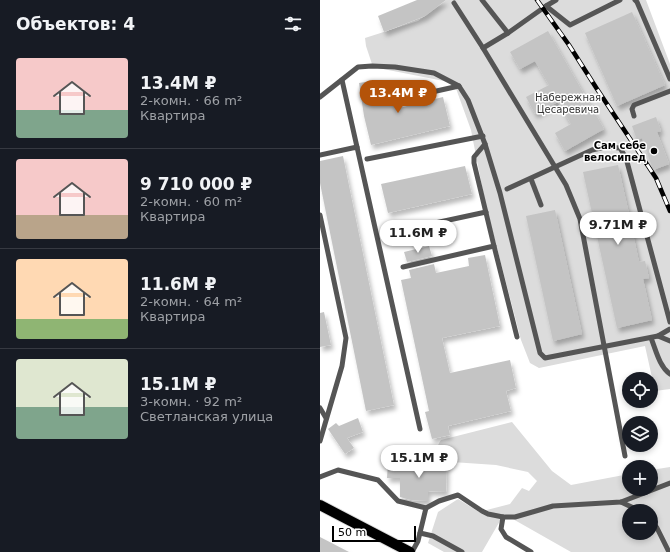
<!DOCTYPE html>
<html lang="ru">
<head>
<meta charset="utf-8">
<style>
  :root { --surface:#171b24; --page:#242831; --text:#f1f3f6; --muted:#9ea1a6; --line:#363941; --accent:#b45309 }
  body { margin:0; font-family:"DejaVu Sans",sans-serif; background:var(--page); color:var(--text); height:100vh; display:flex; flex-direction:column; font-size:15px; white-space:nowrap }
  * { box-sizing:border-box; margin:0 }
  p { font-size:13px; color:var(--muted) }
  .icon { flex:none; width:22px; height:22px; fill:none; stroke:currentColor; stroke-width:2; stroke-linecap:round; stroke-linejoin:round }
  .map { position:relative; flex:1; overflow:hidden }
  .drawer { display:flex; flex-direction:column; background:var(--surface); width:320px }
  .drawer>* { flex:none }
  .fabs { position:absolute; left:302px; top:372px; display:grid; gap:8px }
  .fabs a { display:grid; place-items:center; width:36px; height:36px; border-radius:50%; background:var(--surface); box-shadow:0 2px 6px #0003; font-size:20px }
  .scale { position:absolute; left:12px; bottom:10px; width:84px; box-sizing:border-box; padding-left:4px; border:2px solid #000; border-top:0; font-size:11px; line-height:14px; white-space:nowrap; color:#000; -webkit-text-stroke:3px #fff; paint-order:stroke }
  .price { position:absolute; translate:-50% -34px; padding:0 9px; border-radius:14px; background:#fff; color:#222; font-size:13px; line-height:26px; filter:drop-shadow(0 1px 2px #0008) }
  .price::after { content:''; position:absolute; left:50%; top:24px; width:12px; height:9px; margin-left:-6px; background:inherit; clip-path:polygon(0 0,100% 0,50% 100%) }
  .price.on { background:var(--accent); color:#fff }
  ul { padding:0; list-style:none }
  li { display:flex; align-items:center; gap:12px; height:100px; padding:0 16px }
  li+li { border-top:1px solid var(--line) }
  li span { display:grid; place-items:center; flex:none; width:112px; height:80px; border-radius:4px; color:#555 }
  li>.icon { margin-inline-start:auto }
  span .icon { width:48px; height:48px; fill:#fffc; stroke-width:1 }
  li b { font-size:17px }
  h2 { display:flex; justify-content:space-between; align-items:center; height:48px; padding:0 16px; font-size:17px }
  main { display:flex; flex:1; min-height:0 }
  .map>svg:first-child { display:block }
  .green { fill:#dcdcdc; fill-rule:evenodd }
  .building { fill:#c4c4c4; filter:url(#shadow) }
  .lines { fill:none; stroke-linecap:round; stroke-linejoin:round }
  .primary-casing { stroke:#dbdbdb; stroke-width:12 }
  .service { stroke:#555; stroke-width:5 }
  .primary { stroke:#000; stroke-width:10 }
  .rail-casing { stroke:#000; stroke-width:4.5 }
  .rail { stroke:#fff; stroke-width:3; stroke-dasharray:9; stroke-linecap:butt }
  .poi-dot { fill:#000; stroke:#fff; stroke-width:1.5 }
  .labels { text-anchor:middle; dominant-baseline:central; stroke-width:3; stroke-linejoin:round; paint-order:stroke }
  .park-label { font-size:10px; fill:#333; stroke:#fff }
  .poi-label { font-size:10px; font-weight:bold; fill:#000; stroke:#fff; text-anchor:end }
</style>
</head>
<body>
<main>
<section class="drawer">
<h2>Объектов: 4<svg class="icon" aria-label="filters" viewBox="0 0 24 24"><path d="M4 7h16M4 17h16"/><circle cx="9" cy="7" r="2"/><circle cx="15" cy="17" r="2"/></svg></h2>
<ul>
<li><span style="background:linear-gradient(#f6c9c9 65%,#7fa58c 0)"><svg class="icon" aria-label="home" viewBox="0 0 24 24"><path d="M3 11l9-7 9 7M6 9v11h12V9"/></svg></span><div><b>13.4M ₽</b><p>2-комн. · 66 m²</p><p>Квартира</p></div></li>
<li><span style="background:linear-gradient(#f6c9c9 70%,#b9a48a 0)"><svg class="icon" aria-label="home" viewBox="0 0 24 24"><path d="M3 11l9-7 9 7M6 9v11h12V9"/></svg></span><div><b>9 710 000 ₽</b><p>2-комн. · 60 m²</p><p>Квартира</p></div></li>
<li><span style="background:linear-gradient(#ffd9b3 75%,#8fb573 0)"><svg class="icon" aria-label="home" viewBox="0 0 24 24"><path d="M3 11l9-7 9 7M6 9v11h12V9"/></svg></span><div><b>11.6M ₽</b><p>2-комн. · 64 m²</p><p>Квартира</p></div></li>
<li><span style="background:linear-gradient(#dfe7d0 60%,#7fa58c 0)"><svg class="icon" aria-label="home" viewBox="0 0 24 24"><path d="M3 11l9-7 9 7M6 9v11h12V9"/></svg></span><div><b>15.1M ₽</b><p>3-комн. · 92 m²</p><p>Светланская улица</p></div></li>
</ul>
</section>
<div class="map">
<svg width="350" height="552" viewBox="0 0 350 552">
  <defs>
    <filter id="shadow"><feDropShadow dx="2.5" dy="4.5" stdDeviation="2" flood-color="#0004"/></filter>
  </defs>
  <rect width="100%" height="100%" fill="#fff"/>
  <g class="green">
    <path d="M 126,0 L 326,0 L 350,64 L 350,389 L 335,391 L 325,346 L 219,368 L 210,363 L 201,340 L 165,202 L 151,130 L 134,83 L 53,67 L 46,46 L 45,38 L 98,21 Z"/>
    <path d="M 192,422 L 232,471 L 251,485 L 309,474 L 309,489 L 331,489 L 331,470 L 350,467 L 350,552 L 251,552 L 184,514 L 162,552 L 124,552 L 108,543 L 118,512 L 138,499 L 159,512 L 190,504 L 202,488 L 209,491 L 217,481 L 208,472 L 176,465 L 132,462 L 122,460 C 116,452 115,449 121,440 ZM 309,511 L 331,511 L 331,533 L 309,533 Z"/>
  </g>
  <g class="building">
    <path d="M 97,0 L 126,0 L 105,16 L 64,32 L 58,16 Z"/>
    <path d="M 312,12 L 345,85 L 297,106 L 265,33 Z"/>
    <path d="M 228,31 L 284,129 L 245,151 L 235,133 L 251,124 L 238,102 L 215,114 L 206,97 L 229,85 L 215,61 L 200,69 L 190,52 Z"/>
    <path d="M 57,80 L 58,88 L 75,85 L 77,96 L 73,97 L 72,100 L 74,104 L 79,104 L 79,108 L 123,97 L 130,126 L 51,145 L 44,116 L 39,83 Z"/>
    <path d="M 336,117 L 341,131 L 337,132 L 349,164 L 333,170 L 322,138 L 317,140 L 312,126 Z"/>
    <path d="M 23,156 L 74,405 L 46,411 L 0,183 L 0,161 Z"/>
    <path d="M 298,165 L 309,214 L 314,213 L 318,228 L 312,229 L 319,262 L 325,261 L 329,278 L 323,279 L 332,320 L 297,328 L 263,172 Z"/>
    <path d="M 145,166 L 152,194 L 68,213 L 61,184 Z"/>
    <path d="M 235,210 L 262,334 L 233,341 L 206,216 Z"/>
    <path d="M 109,246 L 112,256 L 87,262 L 84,252 Z"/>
    <path d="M 165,255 L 180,326 L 122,338 L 130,373 L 190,360 L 196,388 L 186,391 L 191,411 L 128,426 L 130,435 L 112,439 L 105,412 L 109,411 L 81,280 L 91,278 L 89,270 L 114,264 L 116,273 L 149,266 L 148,258 Z"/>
    <path d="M 4,312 L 11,345 L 0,347 L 0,313 Z"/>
    <path d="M 38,418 L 43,432 L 27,438 L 34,448 L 25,454 L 8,429 L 16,423 L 19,426 Z"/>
    <path d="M 68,462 L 127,465 L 126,492 L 108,491 L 108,501 L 91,500 L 80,497 L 80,478 L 67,478 Z"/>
    <path d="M 0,537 L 29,552 L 0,552 Z"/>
  </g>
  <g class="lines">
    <defs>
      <path id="primary" d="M 0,505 L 90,552"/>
    </defs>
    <use href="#primary" class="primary-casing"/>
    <g class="service">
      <path d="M 162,0 L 188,33"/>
      <path d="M 315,0 L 317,2 L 350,79"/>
      <path d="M 134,3 L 163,48 L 246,185 L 260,219 L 305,456"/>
      <path d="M 226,6 L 236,0"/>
      <path d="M 163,48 L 188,33 L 226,6 L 250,25 L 300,0"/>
      <path d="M 22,80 L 37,147"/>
      <path d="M 0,97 L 38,67 L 52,66 L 75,67 L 114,73 L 139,86 L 148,100 L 165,144 L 180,193 L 220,353 L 225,358 L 338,336 L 350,341"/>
      <path d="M 76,100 L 139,86"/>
      <path d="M 314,116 L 312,109 L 314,105 L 350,91"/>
      <path d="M 0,155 L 37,147 L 100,429"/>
      <path d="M 47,159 L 163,136"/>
      <path d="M 211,179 L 221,205"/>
      <path d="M 187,189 L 272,150 L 285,147 L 300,148 L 306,158 L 350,322"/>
      <path d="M 0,215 L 26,338 L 22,366 L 0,441"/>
      <path d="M 78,231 L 166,212"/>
      <path d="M 174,246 L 197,337"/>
      <path d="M 83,267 L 174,246 L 154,163 L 154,157 L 165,144"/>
      <path d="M 338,336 L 350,329"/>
      <path d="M 331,338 C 336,350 339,366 350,374"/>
      <path d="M 0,408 L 6,418"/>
      <path d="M 0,477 L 18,470 L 58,480 L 78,501 L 106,508 L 98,541 L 92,552"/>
      <path d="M 301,502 L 320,511"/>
      <path d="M 106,508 L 119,501 L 138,495 L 162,511 L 168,514 L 183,517 L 195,517 L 233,506 L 301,502 L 350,483"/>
      <path d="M 183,517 L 181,529 L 186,537 L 211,552"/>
      <path d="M 331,520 L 337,528 L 349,552"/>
      <path d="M 100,533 L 113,536 L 142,552"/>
    </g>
    <use href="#primary" class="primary"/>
    <defs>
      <path id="rail" d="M 217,0 L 249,45 L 277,89 L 336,178 L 350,211"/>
    </defs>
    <use href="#rail" class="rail-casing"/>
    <use href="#rail" class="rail"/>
  </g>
  <circle class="poi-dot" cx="334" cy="151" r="4"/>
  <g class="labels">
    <g class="park-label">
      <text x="248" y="97">Набережная<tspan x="248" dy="12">Цесаревича</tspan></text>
    </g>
    <g class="poi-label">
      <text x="326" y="145">Сам себе<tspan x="326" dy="12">велосипед</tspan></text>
    </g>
  </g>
</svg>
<div class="fabs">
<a><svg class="icon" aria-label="locate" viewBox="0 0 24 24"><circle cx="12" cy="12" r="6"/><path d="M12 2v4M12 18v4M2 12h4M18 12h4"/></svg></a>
<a><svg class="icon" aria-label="layers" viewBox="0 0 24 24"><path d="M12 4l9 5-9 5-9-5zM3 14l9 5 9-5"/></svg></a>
<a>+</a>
<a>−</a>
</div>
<div class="scale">50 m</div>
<b class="price on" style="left:78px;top:114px">13.4M ₽</b>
<b class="price" style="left:298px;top:246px">9.71M ₽</b>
<b class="price" style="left:98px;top:254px">11.6M ₽</b>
<b class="price" style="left:99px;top:479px">15.1M ₽</b>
</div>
</main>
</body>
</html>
